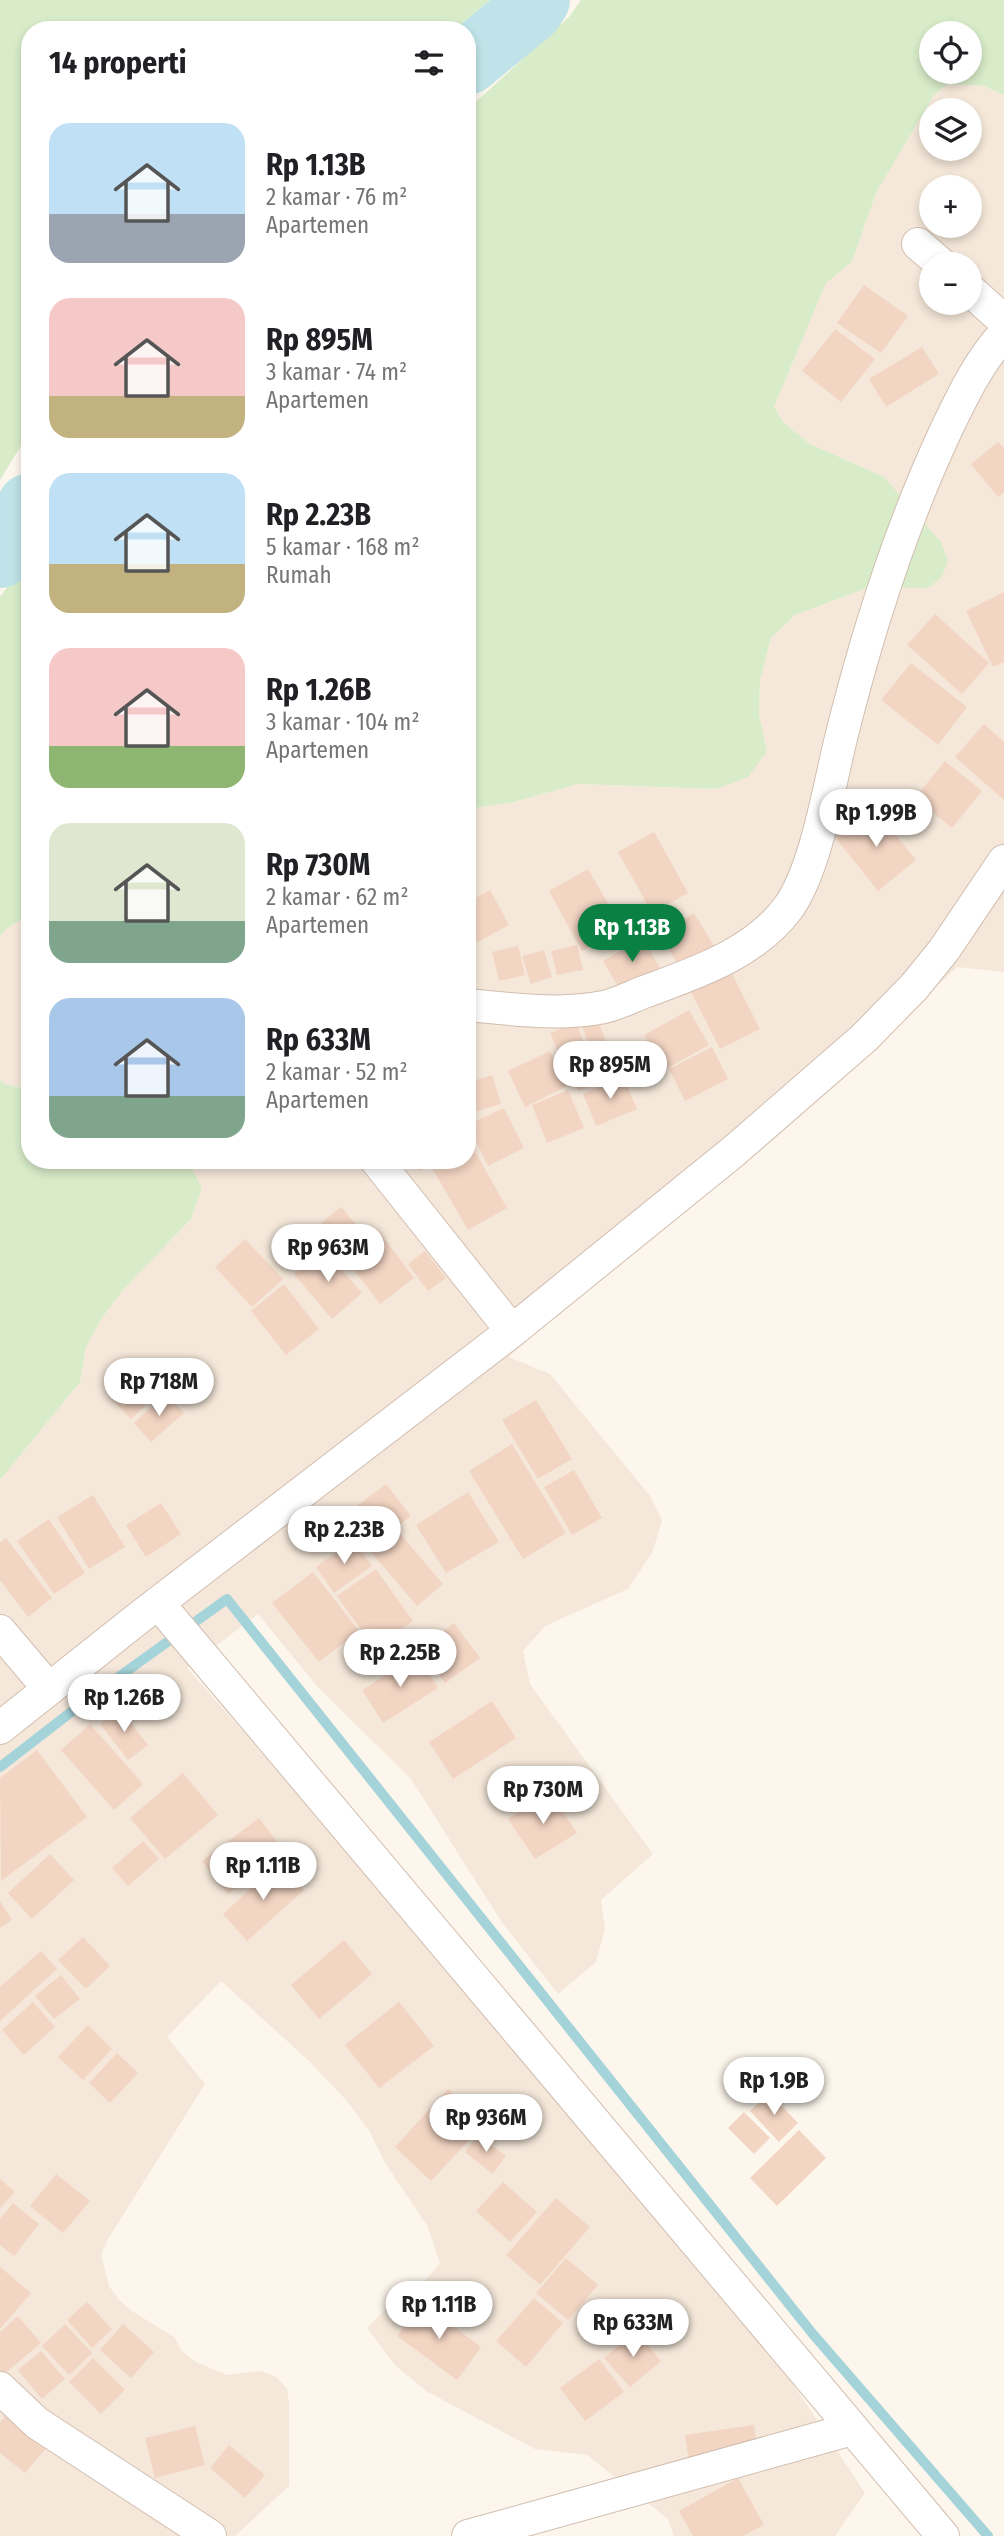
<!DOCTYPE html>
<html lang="id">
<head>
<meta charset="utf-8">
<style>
  :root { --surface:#fff; --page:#f6f6f6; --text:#202124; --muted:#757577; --accent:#0b8043 }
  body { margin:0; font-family:"Fira Sans Condensed",sans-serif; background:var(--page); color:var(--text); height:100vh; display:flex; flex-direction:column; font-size:26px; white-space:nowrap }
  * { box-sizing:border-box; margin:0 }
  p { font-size:23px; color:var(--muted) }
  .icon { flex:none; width:38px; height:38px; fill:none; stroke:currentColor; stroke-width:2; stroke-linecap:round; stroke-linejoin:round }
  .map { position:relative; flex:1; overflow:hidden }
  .drawer { position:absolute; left:21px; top:21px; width:455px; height:1148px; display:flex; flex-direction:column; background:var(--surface); border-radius:28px; box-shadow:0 4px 10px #0003 }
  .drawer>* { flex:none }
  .fabs { position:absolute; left:919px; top:21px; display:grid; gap:14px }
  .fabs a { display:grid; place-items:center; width:63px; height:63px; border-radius:50%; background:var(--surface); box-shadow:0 4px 10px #0003; font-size:35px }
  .price { position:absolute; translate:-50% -60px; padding:0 16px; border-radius:24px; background:#fff; color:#222; font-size:23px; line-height:46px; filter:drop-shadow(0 2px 4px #0008) }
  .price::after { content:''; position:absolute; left:50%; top:42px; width:21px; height:16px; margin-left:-10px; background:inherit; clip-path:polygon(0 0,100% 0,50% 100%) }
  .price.selected { background:var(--accent); color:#fff }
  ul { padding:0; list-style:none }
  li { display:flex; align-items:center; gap:21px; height:175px; padding:0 28px }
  li span { display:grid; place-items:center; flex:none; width:196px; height:140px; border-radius:21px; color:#555 }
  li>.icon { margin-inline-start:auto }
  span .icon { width:84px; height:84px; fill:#fffc; stroke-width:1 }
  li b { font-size:30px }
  h2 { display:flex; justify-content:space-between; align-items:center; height:84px; padding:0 28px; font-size:30px }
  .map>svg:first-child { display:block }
  .residential { fill:#f5e8da; fill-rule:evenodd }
  .green { fill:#d8ecc9; fill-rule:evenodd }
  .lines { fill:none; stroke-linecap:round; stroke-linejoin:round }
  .stream { stroke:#a5d3da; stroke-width:10 }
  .river { stroke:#bfe3e8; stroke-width:66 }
  .building { fill:#f3d5c3 }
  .minor-casing { stroke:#d1beb0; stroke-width:34 }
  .minor { stroke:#fff; stroke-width:32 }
</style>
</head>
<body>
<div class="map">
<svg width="1004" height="2536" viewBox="0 0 1004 2536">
  <rect width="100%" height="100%" fill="#fdf6ec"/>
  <g class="residential">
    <path d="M 948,84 L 984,86 L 1004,95 L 1004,972 L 957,967 L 886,1034 L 594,1280 L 509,1357 L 550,1374 L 650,1496 L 662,1520 L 653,1551 L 628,1589 L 545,1626 L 523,1651 L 530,1684 L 653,1854 L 601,1900 L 605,1929 L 596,1962 L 558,1994 L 501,1921 L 411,1779 L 317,1686 L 258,1614 L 187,1668 L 382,1889 L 768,2346 L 865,2493 L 835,2536 L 674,2536 L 668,2519 L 587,2455 L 535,2449 L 426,2391 L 396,2366 L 367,2328 L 388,2307 L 418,2288 L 440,2264 L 428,2227 L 385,2163 L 369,2130 L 346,2100 L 309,2061 L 221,1981 L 167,2037 L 205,2084 L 108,2239 L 101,2255 L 109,2286 L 119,2300 L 132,2311 L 174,2337 L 182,2351 L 196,2362 L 227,2375 L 260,2371 L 275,2376 L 287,2388 L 289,2404 L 289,2486 L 235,2536 L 0,2536 L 0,1480 L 80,1382 L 86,1347 L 102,1318 L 122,1291 L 191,1219 L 202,1188 L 187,1160 L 467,1160 L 467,809 L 510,803 L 578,784 L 716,789 L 767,751 L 759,714 L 760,680 L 771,638 L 795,615 L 870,587 L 884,477 L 810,444 L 783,422 L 774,407 L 826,282 L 852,262 L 876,193 L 934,95 ZM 931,110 L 970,110 L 970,149 L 931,149 ZM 931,187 L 970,187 L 970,226 L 931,226 ZM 931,264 L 970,264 L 970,303 L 931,303 Z"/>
    <path d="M 30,914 L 30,1090 L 5,1084 L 0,1080 L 0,936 L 6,929 Z"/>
  </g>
  <g class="green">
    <path d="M 0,0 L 490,0 L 454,30 L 30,30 L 30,431 L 0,480 Z"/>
    <path d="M 581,0 L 1004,0 L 1004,95 L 984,86 L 948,84 L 934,95 L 876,193 L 852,262 L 826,283 L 774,407 L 783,422 L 810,444 L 884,477 L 941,542 L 948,561 L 942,577 L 928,588 L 870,587 L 795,615 L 771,638 L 760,680 L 759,714 L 767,751 L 748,777 L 716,789 L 578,784 L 510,803 L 467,809 L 467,110 L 569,17 ZM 931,33 L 970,33 L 970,72 L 931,72 Z"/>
    <path d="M 30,556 L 30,914 L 6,929 L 0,936 L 0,597 Z"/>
    <path d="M 0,1080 L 5,1084 L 30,1090 L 30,1160 L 187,1160 L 202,1188 L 191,1219 L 122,1291 L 102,1318 L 86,1347 L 80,1382 L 0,1480 Z"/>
  </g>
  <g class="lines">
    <path class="stream" d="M 0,1767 L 88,1699 L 227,1599 L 812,2333 L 988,2536"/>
    <g class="river">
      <path d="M 467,62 L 530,10 L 537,0"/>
      <path d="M 0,555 L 30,506"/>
    </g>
  </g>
  <g class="building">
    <path d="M 864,285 L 908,316 L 881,353 L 837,323 Z"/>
    <path d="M 835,329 L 875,359 L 841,402 L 802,371 Z"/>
    <path d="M 922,347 L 939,374 L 886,407 L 869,379 Z"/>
    <path d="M 998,442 L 1004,448 L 1004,492 L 998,497 L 971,464 Z"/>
    <path d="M 1004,592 L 1004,662 L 993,667 L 966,611 Z"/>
    <path d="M 935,614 L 989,663 L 962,694 L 907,645 Z"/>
    <path d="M 911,663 L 967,707 L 938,745 L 881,700 Z"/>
    <path d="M 984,724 L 1004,742 L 1004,800 L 955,757 Z"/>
    <path d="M 945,761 L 982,791 L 952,828 L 915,798 Z"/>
    <path d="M 873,807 L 916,860 L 878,891 L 835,837 Z"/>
    <path d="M 654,832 L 688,893 L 652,913 L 618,852 Z"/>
    <path d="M 588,869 L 622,928 L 582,951 L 549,891 Z"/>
    <path d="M 490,890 L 509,925 L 470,946 L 467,941 L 467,903 Z"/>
    <path d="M 694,913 L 716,949 L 682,971 L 659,934 Z"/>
    <path d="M 643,938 L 660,968 L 620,990 L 603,961 Z"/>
    <path d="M 577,945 L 583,970 L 557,975 L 551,951 Z"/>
    <path d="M 518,946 L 525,975 L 499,981 L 492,952 Z"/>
    <path d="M 544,950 L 552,977 L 531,984 L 522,956 Z"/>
    <path d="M 728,966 L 760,1029 L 720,1049 L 688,986 Z"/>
    <path d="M 689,1010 L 709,1045 L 664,1070 L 644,1035 Z"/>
    <path d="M 597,1018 L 608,1047 L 592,1053 L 581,1023 Z"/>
    <path d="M 576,1023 L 588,1052 L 562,1062 L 550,1033 Z"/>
    <path d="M 646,1040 L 657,1063 L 636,1073 L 624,1050 Z"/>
    <path d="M 712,1047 L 728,1079 L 685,1101 L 669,1069 Z"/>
    <path d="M 616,1049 L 625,1073 L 578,1091 L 569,1067 Z"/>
    <path d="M 550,1051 L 567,1086 L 525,1107 L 508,1071 Z"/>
    <path d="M 492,1075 L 501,1104 L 467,1114 L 467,1083 Z"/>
    <path d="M 623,1076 L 637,1109 L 596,1126 L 583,1094 Z"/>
    <path d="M 568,1090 L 584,1128 L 547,1143 L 532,1105 Z"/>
    <path d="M 504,1108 L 524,1148 L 488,1166 L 468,1125 Z"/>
    <path d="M 472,1146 L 507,1208 L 468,1230 L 432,1168 L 446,1160 L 467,1160 L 467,1148 Z"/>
    <path d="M 412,1160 L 436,1160 L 419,1171 Z"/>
    <path d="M 341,1207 L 363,1233 L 336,1255 L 314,1229 Z"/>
    <path d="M 377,1229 L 414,1278 L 380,1304 L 342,1254 Z"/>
    <path d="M 245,1239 L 283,1279 L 252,1307 L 215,1267 Z"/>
    <path d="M 324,1249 L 362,1293 L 332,1319 L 294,1274 Z"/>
    <path d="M 425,1251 L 446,1278 L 428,1291 L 408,1264 Z"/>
    <path d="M 284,1284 L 319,1329 L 286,1355 L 251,1311 Z"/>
    <path d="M 139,1368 L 161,1391 L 131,1419 L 109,1396 Z"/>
    <path d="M 166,1393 L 184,1413 L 151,1442 L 134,1423 Z"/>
    <path d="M 536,1400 L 572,1459 L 538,1479 L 502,1420 Z"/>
    <path d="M 512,1444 L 566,1533 L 523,1559 L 469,1471 Z"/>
    <path d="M 574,1470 L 602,1518 L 572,1535 L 544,1487 Z"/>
    <path d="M 386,1484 L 411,1516 L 382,1538 L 357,1506 Z"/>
    <path d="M 468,1492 L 499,1542 L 446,1573 L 416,1525 Z"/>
    <path d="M 93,1495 L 125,1547 L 89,1569 L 57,1517 Z"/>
    <path d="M 161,1503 L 181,1534 L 146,1557 L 126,1525 Z"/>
    <path d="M 49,1519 L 85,1573 L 54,1594 L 17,1541 Z"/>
    <path d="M 397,1530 L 443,1584 L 417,1606 L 371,1552 Z"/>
    <path d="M 6,1538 L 52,1598 L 28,1617 L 0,1580 L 0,1543 Z"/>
    <path d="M 353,1540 L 372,1566 L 334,1593 L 316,1567 Z"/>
    <path d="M 376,1569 L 413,1621 L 374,1648 L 337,1596 Z"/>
    <path d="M 313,1572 L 359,1631 L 319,1662 L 272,1603 Z"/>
    <path d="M 454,1623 L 480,1658 L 445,1683 L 420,1648 Z"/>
    <path d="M 417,1655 L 438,1688 L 383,1723 L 362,1690 Z"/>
    <path d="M 492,1701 L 516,1738 L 453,1779 L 429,1742 Z"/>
    <path d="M 120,1709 L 148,1745 L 128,1760 L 100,1724 Z"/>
    <path d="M 90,1724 L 143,1784 L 114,1810 L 61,1750 Z"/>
    <path d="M 37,1750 L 87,1817 L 1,1881 L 0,1778 Z"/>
    <path d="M 183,1773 L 218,1815 L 165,1859 L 130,1818 Z"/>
    <path d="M 550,1792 L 577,1833 L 535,1859 L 508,1819 Z"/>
    <path d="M 259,1818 L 284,1851 L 228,1894 L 202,1861 Z"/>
    <path d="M 143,1841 L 159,1859 L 128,1886 L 112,1868 Z"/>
    <path d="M 50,1854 L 74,1880 L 32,1919 L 8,1893 Z"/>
    <path d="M 279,1863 L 304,1890 L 247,1941 L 223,1914 Z"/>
    <path d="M 0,1901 L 12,1920 L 0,1928 Z"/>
    <path d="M 83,1937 L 110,1966 L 86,1989 L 58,1960 Z"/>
    <path d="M 344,1940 L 372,1974 L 319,2019 L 291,1985 Z"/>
    <path d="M 41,1951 L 57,1969 L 0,2021 L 0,1987 Z"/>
    <path d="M 61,1975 L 80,1999 L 54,2019 L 35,1996 Z"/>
    <path d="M 33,2002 L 55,2027 L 24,2055 L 2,2030 Z"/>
    <path d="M 399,2002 L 434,2046 L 379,2088 L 345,2045 Z"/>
    <path d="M 88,2025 L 112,2049 L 83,2080 L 58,2057 Z"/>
    <path d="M 117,2053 L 138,2073 L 110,2103 L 89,2083 Z"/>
    <path d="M 448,2089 L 485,2123 L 431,2181 L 395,2147 Z"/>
    <path d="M 769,2093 L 798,2123 L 779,2142 L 750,2111 Z"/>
    <path d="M 744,2112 L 770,2138 L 754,2154 L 728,2128 Z"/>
    <path d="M 799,2130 L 826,2158 L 777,2206 L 750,2178 Z"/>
    <path d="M 478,2135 L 506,2156 L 493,2174 L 465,2152 Z"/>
    <path d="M 56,2174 L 90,2201 L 63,2233 L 30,2206 Z"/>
    <path d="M 0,2179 L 15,2192 L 0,2208 Z"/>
    <path d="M 503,2182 L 537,2212 L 510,2242 L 476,2211 Z"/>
    <path d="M 556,2198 L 590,2227 L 540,2285 L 506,2255 Z"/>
    <path d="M 13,2203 L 39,2224 L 14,2256 L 0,2245 L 0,2219 Z"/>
    <path d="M 566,2258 L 598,2285 L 568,2320 L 536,2293 Z"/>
    <path d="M 0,2267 L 31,2293 L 0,2329 Z"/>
    <path d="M 534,2298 L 563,2323 L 526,2367 L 496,2341 Z"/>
    <path d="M 87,2302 L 112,2329 L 92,2348 L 67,2320 Z"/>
    <path d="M 422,2303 L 481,2347 L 457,2380 L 397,2336 Z"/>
    <path d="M 18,2316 L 41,2343 L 4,2374 L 0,2370 L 0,2332 Z"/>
    <path d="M 65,2324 L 92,2353 L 69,2375 L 42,2346 Z"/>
    <path d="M 123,2324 L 154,2352 L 131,2378 L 100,2350 Z"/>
    <path d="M 636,2331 L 661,2361 L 630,2387 L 604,2358 Z"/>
    <path d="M 41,2351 L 65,2379 L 42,2399 L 18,2370 Z"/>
    <path d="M 93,2358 L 125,2390 L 101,2414 L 69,2382 Z"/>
    <path d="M 599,2359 L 624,2392 L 585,2421 L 560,2388 Z"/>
    <path d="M 6,2415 L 46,2448 L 25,2473 L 0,2453 L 0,2423 Z"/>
    <path d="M 754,2425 L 758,2454 L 689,2463 L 685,2435 Z"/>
    <path d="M 195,2426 L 205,2465 L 155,2478 L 145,2438 Z"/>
    <path d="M 229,2445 L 265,2475 L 245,2498 L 210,2468 Z"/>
    <path d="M 738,2478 L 764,2525 L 743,2536 L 693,2536 L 679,2511 Z"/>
  </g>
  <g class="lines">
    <defs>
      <g id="minor">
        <path d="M 918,244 L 941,264"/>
        <path d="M 970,290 L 1004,321"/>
        <path d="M 467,1005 C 512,1009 560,1016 604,1007 C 617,1004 631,997 644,992 C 695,973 754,954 788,908 C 816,870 829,786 841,738 C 867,633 901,526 947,428 C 963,395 979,361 1004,334"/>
        <path d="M 376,1160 L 512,1331"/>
        <path d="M 158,1603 L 943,2536"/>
        <path d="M 0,1631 L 49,1689"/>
        <path d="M 0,1728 L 141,1616 L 512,1331 L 734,1151 L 864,1038 L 914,987 L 944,950 L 1004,861"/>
        <path d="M 0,2388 L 37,2423 L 210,2536"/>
        <path d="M 468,2536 L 852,2429"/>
      </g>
    </defs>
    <use href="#minor" class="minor-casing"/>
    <use href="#minor" class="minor"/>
  </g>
</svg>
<div class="fabs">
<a><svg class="icon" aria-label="locate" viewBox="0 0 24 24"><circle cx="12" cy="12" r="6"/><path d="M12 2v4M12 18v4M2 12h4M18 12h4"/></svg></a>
<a><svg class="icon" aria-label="layers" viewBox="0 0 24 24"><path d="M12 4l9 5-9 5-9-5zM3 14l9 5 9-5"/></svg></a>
<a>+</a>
<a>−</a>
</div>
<b class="price" style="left:876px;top:849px">Rp 1.99B</b>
<b class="price selected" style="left:632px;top:964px">Rp 1.13B</b>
<b class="price" style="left:610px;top:1101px">Rp 895M</b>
<b class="price" style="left:328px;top:1284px">Rp 963M</b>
<b class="price" style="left:159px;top:1418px">Rp 718M</b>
<b class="price" style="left:344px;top:1566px">Rp 2.23B</b>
<b class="price" style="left:400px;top:1689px">Rp 2.25B</b>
<b class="price" style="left:124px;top:1734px">Rp 1.26B</b>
<b class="price" style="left:543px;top:1826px">Rp 730M</b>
<b class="price" style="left:263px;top:1902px">Rp 1.11B</b>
<b class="price" style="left:774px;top:2117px">Rp 1.9B</b>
<b class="price" style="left:486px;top:2154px">Rp 936M</b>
<b class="price" style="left:439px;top:2341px">Rp 1.11B</b>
<b class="price" style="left:633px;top:2359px">Rp 633M</b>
<section class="drawer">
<h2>14 properti<svg class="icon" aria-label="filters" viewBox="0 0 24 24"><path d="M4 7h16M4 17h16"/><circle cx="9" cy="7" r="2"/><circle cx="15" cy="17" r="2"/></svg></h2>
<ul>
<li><span style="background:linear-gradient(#bfe0f5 65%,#9aa5b1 0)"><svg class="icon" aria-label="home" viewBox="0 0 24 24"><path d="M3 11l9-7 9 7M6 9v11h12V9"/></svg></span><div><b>Rp 1.13B</b><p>2 kamar · 76 m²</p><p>Apartemen</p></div></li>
<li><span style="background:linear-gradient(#f6c9c9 70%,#c2b280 0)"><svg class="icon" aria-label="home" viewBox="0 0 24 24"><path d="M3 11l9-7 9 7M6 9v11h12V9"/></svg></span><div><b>Rp 895M</b><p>3 kamar · 74 m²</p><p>Apartemen</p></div></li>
<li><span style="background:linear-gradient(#bfe0f5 65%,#c2b280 0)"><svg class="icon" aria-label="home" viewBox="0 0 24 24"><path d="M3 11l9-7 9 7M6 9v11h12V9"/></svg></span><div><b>Rp 2.23B</b><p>5 kamar · 168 m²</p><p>Rumah</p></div></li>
<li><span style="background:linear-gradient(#f6c9c9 70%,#8fb573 0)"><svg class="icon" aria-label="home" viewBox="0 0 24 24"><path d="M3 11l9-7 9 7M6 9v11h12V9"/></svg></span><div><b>Rp 1.26B</b><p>3 kamar · 104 m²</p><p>Apartemen</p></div></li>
<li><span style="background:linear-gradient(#dfe7d0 70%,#7fa58c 0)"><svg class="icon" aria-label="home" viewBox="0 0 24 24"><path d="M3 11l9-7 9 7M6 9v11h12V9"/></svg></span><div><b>Rp 730M</b><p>2 kamar · 62 m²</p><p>Apartemen</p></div></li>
<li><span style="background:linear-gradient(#a9c7e8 70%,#7fa58c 0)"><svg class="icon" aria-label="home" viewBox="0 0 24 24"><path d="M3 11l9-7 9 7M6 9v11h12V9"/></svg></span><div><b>Rp 633M</b><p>2 kamar · 52 m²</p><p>Apartemen</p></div></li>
</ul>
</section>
</div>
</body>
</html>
